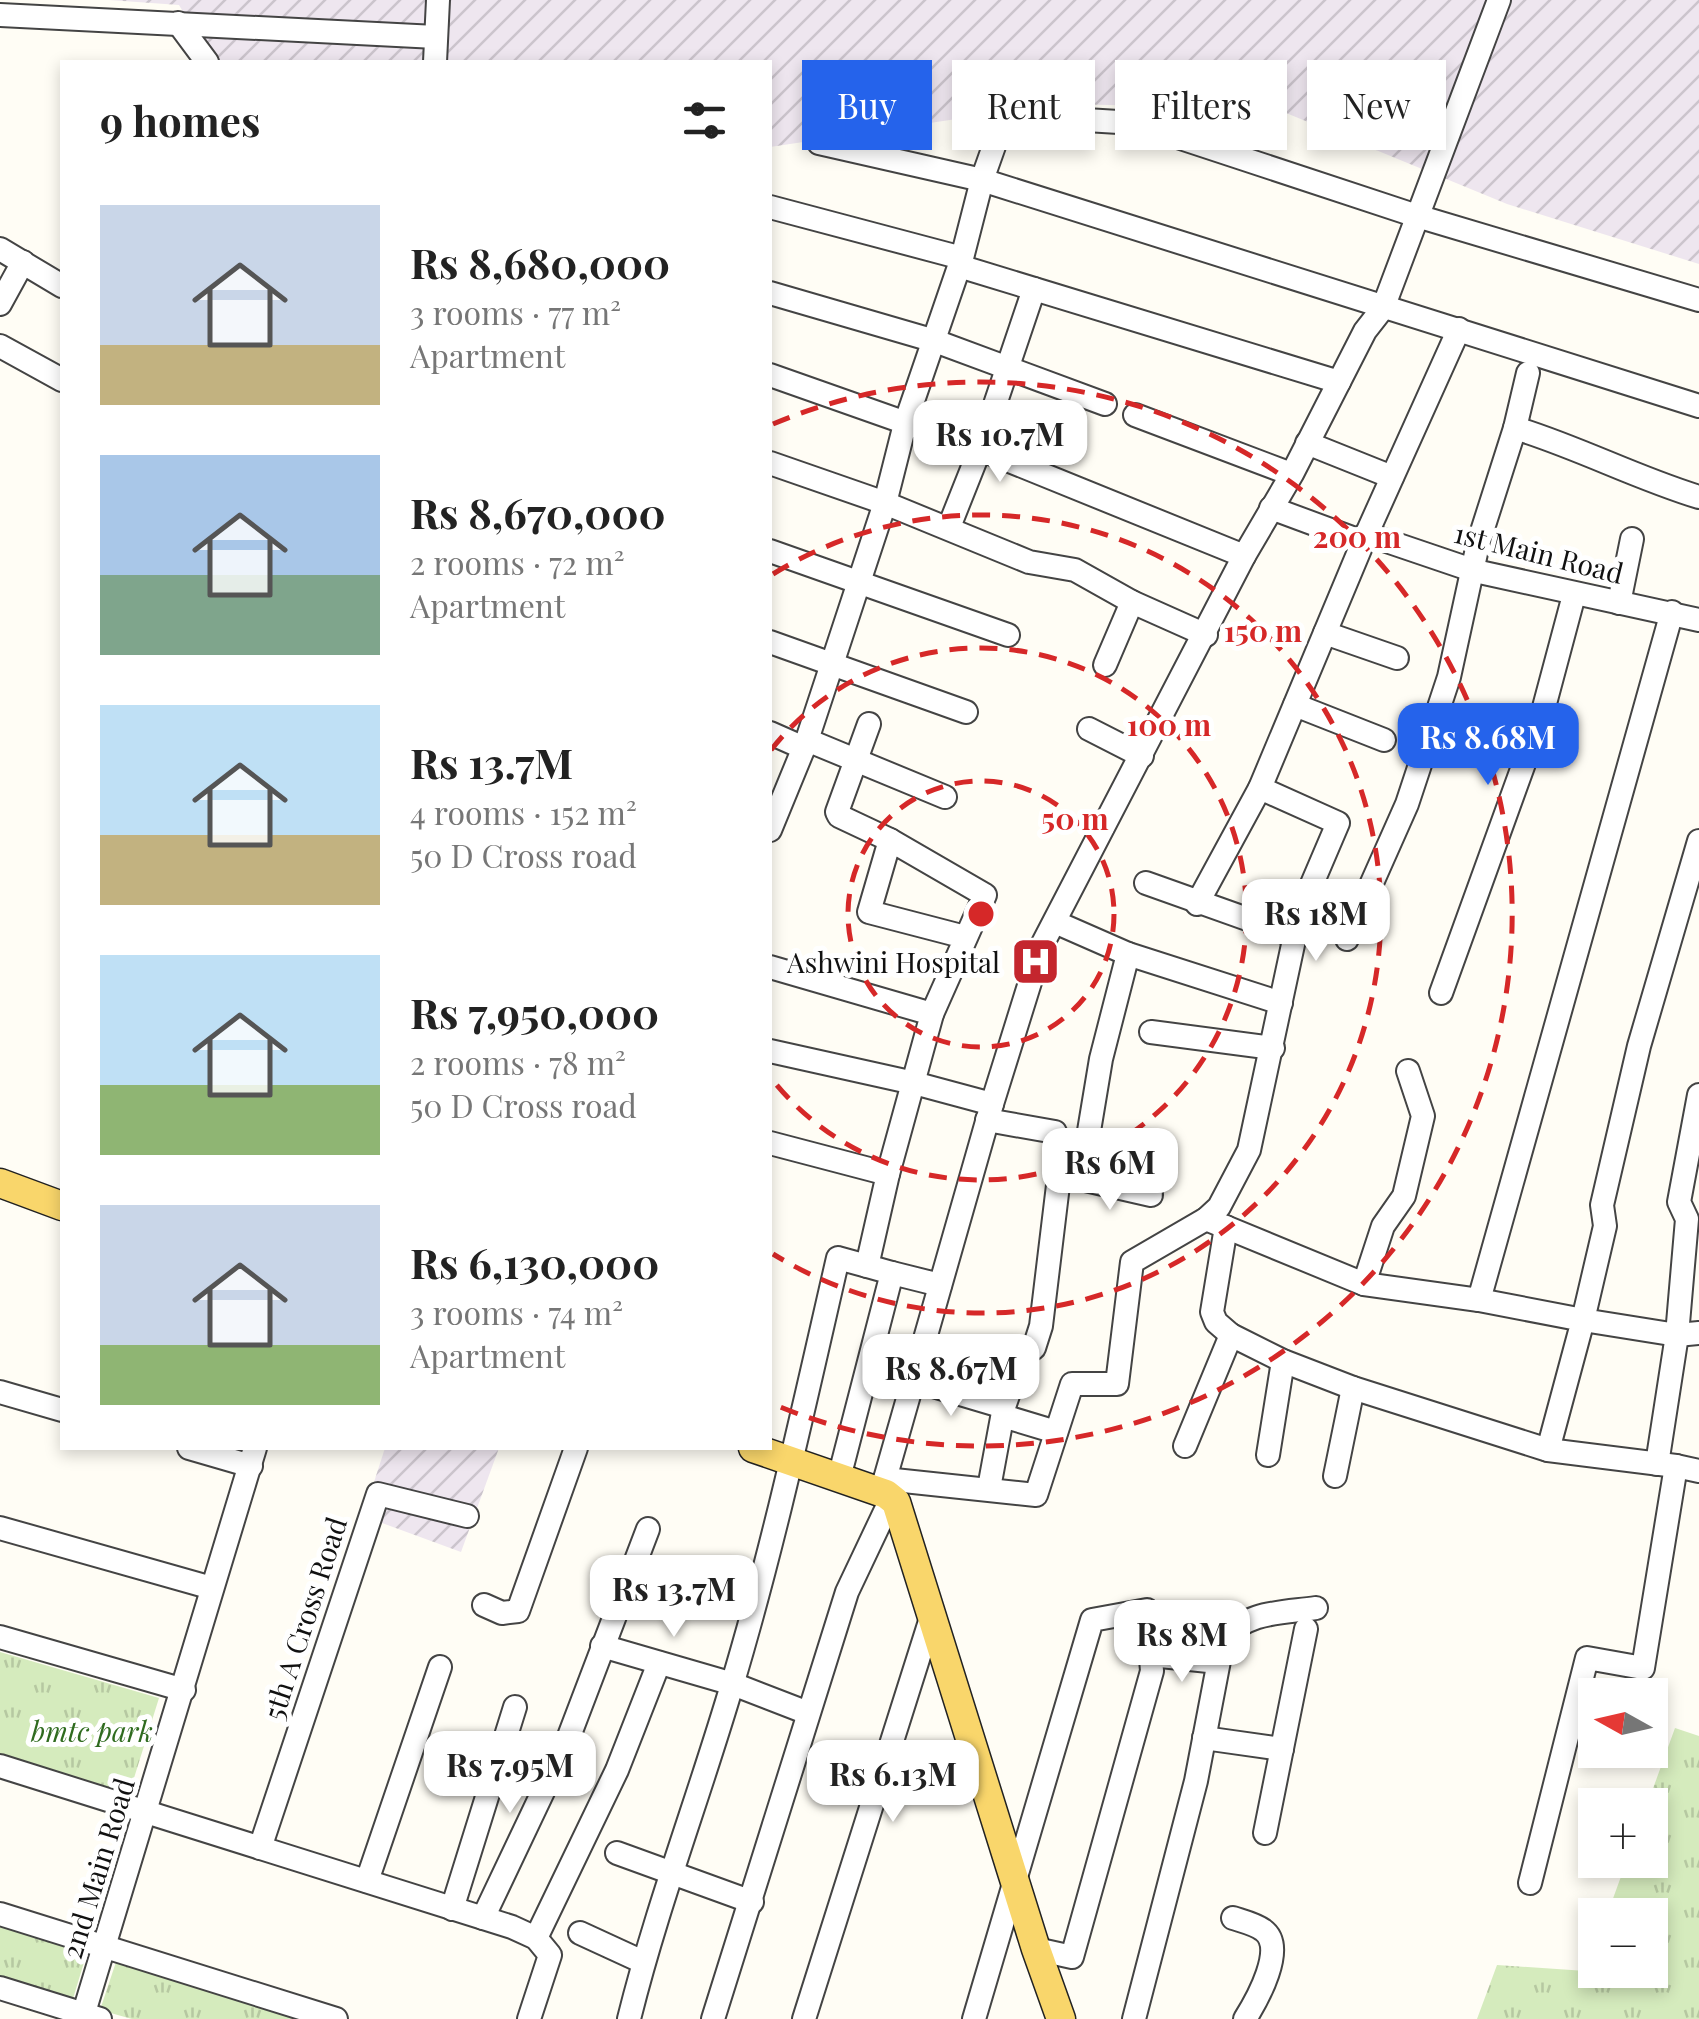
<!DOCTYPE html>
<html lang="en">
<head>
<meta charset="utf-8">
<style>
  :root { --surface:#fff; --page:#f6f6f6; --text:#222; --muted:#767676; --accent:#2563eb }
  body { margin:0; font-family:"Playfair Display",serif; background:var(--page); color:var(--text); height:100vh; display:flex; flex-direction:column; font-size:38px; white-space:nowrap }
  * { box-sizing:border-box; margin:0 }
  p { font-size:32px; color:var(--muted) }
  .icon { flex:none; width:55px; height:55px; fill:none; stroke:currentColor; stroke-width:2; stroke-linecap:round; stroke-linejoin:round }
  .map { position:relative; flex:1; overflow:hidden }
  .side { position:absolute; left:60px; top:60px; width:712px; height:1390px; display:flex; flex-direction:column; background:var(--surface); border-radius:0px; box-shadow:0 5px 15px #0003 }
  .side>* { flex:none }
  .banner { position:absolute; left:802px; top:60px; width:745px; height:90px; display:flex; gap:20px }
  .needle { width:65px; rotate:278deg }
  .buttons { position:absolute; left:1578px; top:1678px; display:grid; gap:20px }
  .buttons a { display:grid; place-items:center; width:90px; height:90px; border-radius:0px; background:var(--surface); box-shadow:0 5px 15px #0003; font-size:50px }
  .price { position:absolute; translate:-50% -85px; padding:0 22px; border-radius:20px; background:#fff; color:#222; font-size:32px; line-height:65px; filter:drop-shadow(0 2px 5px #0008) }
  .price::after { content:''; position:absolute; left:50%; top:60px; width:30px; height:22px; margin-left:-15px; background:inherit; clip-path:polygon(0 0,100% 0,50% 100%) }
  .price.selected { background:var(--accent); color:#fff }
  ul { padding:0; list-style:none }
  li { display:flex; align-items:center; gap:30px; height:250px; padding:0 40px }
  li span { display:grid; place-items:center; flex:none; width:280px; height:200px; border-radius:0px; color:#555 }
  li>.icon { margin-inline-start:auto }
  span .icon { width:120px; height:120px; fill:#fffc; stroke-width:1 }
  li b { font-size:42px }
  h2 { display:flex; justify-content:space-between; align-items:center; height:120px; padding:0 40px; font-size:42px }
  .tag { padding:0 35px; border-radius:0px; background:var(--surface); box-shadow:0 5px 15px #0003; font-size:35px; line-height:90px }
  .tag.selected { background:var(--accent); color:#fff }
  .map>svg:first-child { display:block }
  .industrial { fill:url(#industrial-furrows) }
  .grass { fill:url(#grass-tufts) }
  .lines { fill:none; stroke-linecap:round; stroke-linejoin:round }
  .minor-casing { stroke:#444; stroke-width:26 }
  .major-casing { stroke:#222; stroke-width:31 }
  .minor { stroke:#fff; stroke-width:22 }
  .major { stroke:#f9d66b; stroke-width:28 }
  .ring { fill:none; stroke:#d62828; stroke-width:5; stroke-dasharray:18 12 }
  .labels { text-anchor:middle; dominant-baseline:central; stroke-width:10; stroke-linejoin:round; paint-order:stroke }
  .street-label { font-size:28px; fill:#111; stroke:#fff }
  .poi-label { font-size:28px; fill:#111; stroke:#fff; text-anchor:end }
  .park-label { font-size:28px; font-style:italic; fill:#2f6b1f; stroke:#fff }
  .centre { fill:#d62828; stroke:#fff; stroke-width:5 }
  .ring-label { font-size:30px; text-anchor:middle; font-weight:bold; fill:#d62828; stroke:#fff; stroke-width:10; stroke-linejoin:round; paint-order:stroke }
</style>
</head>
<body>
<div class="map">
<svg width="1699" height="2019" viewBox="0 0 1699 2019">
  <defs>
    <pattern id="industrial-furrows" width="10" height="10" patternUnits="userSpaceOnUse" patternTransform="scale(2.5)"><rect width="10" height="10" fill="#eee6ef"/><path d="M-1 1l2-2M0 10L10 0M9 11l2-2" fill="none" stroke="#cbc4cc"/></pattern>
    <pattern id="grass-tufts" width="24" height="20" patternUnits="userSpaceOnUse" patternTransform="scale(2.5)"><rect width="24" height="20" fill="#d5ebbd"/><path d="M3 7l-1-3M5 7V3M7 7l1-3M15 17l-1-3M17 17v-4M19 17l1-3" fill="none" stroke="#b6c8a1"/></pattern>
  </defs>
  <rect width="100%" height="100%" fill="#fffdf5"/>
  <g class="industrial">
    <path d="M 109,0 L 1699,0 L 1699,264 L 1507,204 L 1274,108 L 1056,104 L 770,147 L 770,62 L 213,62 L 179,5 Z"/>
    <path d="M 385,1448 L 499,1448 L 461,1552 L 363,1516 Z"/>
  </g>
  <g class="grass">
    <path d="M 0,1652 L 159,1698 L 129,1794 L 0,1755 Z"/>
    <path d="M 1675,1728 L 1699,1736 L 1699,2019 L 1477,2019 L 1497,1965 L 1586,1971 L 1595,1948 L 1595,1970 L 1650,1970 L 1650,1915 L 1607,1915 L 1627,1860 L 1650,1860 L 1650,1805 L 1647,1805 Z"/>
    <path d="M 0,1922 L 88,1949 L 72,2002 L 0,1980 Z"/>
    <path d="M 118,1956 L 315,2019 L 132,2019 L 100,2010 Z"/>
  </g>
  <g class="lines">
    <defs>
      <g id="minor">
        <path d="M 0,15 L 436,37"/>
        <path d="M 178,23 L 207,62"/>
        <path d="M 435,62 L 438,0"/>
        <path d="M 819,143 L 982,180 L 1699,406"/>
        <path d="M 770,207 L 962,258"/>
        <path d="M 0,249 L 62,286"/>
        <path d="M 959,266 L 1339,382"/>
        <path d="M 770,293 L 935,341 L 1105,404"/>
        <path d="M 0,304 L 23,262"/>
        <path d="M 0,346 L 62,380"/>
        <path d="M 770,375 L 980,449 L 1244,556"/>
        <path d="M 1135,415 L 1291,474"/>
        <path d="M 1515,428 C 1578,447 1636,478 1699,497"/>
        <path d="M 1307,443 L 1392,477"/>
        <path d="M 770,463 L 885,503 L 1029,562 L 1075,570 L 1132,602 L 1206,635"/>
        <path d="M 1271,508 L 1363,542"/>
        <path d="M 949,527 L 980,449 L 1034,289"/>
        <path d="M 1366,534 L 1475,571 L 1699,620"/>
        <path d="M 770,551 L 1008,635"/>
        <path d="M 1619,603 L 1632,539"/>
        <path d="M 1325,633 L 1397,658"/>
        <path d="M 770,642 L 966,712"/>
        <path d="M 1105,665 L 1132,602"/>
        <path d="M 1295,705 L 1384,740"/>
        <path d="M 869,724 L 837,812 L 839,816 L 890,840"/>
        <path d="M 1089,729 L 1142,756"/>
        <path d="M 770,733 L 804,748"/>
        <path d="M 807,740 L 945,797"/>
        <path d="M 770,830 L 807,740 L 885,503 L 905,424 L 962,258 L 982,180 L 1005,115 L 1135,123 L 1417,216 L 1699,300"/>
        <path d="M 1699,841 L 1639,1046 L 1602,1205 L 1605,1226 L 1583,1320 L 1677,1335 L 1699,1333"/>
        <path d="M 1146,883 L 1295,936"/>
        <path d="M 1197,904 L 1260,788 L 1363,542 L 1459,329"/>
        <path d="M 1055,922 L 1128,954"/>
        <path d="M 1347,939 L 1407,804 L 1449,677 L 1478,544 L 1515,428 L 1528,373"/>
        <path d="M 1441,993 L 1543,711 L 1574,595"/>
        <path d="M 932,1014 L 985,895 L 890,840 L 869,912 L 965,937"/>
        <path d="M 1151,1032 L 1273,1048"/>
        <path d="M 770,1051 L 914,1083 L 992,1104"/>
        <path d="M 987,1120 L 1055,1132"/>
        <path d="M 770,1143 L 888,1174"/>
        <path d="M 1081,1179 L 1151,1195"/>
        <path d="M 1206,1219 L 1364,1284 L 1479,1300 L 1583,1320 L 1548,1450"/>
        <path d="M 1226,1227 L 1212,1312 L 1216,1322 L 1231,1335"/>
        <path d="M 892,1273 L 940,1285"/>
        <path d="M 1364,1284 L 1383,1226 L 1404,1196 L 1423,1116 L 1408,1071"/>
        <path d="M 1479,1300 L 1672,612"/>
        <path d="M 913,1380 L 1004,1407"/>
        <path d="M 0,1392 L 62,1410"/>
        <path d="M 1003,1416 L 1056,1432"/>
        <path d="M 1185,1446 L 1231,1335 L 1283,1361 L 1353,1388 L 1548,1450 L 1676,1466"/>
        <path d="M 189,1448 L 251,1466"/>
        <path d="M 1268,1455 L 1283,1361"/>
        <path d="M 1657,1464 L 1677,1335 L 1687,1219 L 1679,1202 L 1699,1095"/>
        <path d="M 1335,1476 L 1353,1388"/>
        <path d="M 839,1478 L 892,1273 L 867,1266"/>
        <path d="M 885,1479 L 1036,1495 L 1072,1384 L 1117,1384 L 1132,1262 L 1206,1219 L 1219,1207 L 1249,1150 L 1300,912 L 1338,823 L 1260,788"/>
        <path d="M 989,1488 L 1004,1407 L 1021,1357 L 1034,1348 L 1041,1326 L 1059,1177 L 1081,1179 L 1101,1059 L 1128,954 L 1281,1003"/>
        <path d="M 0,1528 L 212,1588"/>
        <path d="M 484,1605 L 502,1613 L 518,1611 L 576,1448"/>
        <path d="M 0,1637 L 184,1690"/>
        <path d="M 602,1646 L 733,1684 L 808,1713"/>
        <path d="M 1151,1655 L 1218,1662"/>
        <path d="M 1204,1738 L 1282,1749"/>
        <path d="M 0,1766 L 512,1927 L 536,1938 L 550,1955 L 529,2019"/>
        <path d="M 1265,1833 L 1306,1629"/>
        <path d="M 260,1848 L 378,1494 L 467,1516"/>
        <path d="M 617,1853 L 752,1902"/>
        <path d="M 367,1881 L 440,1667"/>
        <path d="M 1530,1883 L 1587,1658 L 1643,1668 L 1676,1466 L 1699,1471"/>
        <path d="M 452,1909 L 515,1707"/>
        <path d="M 0,1914 L 336,2019"/>
        <path d="M 483,1918 L 568,1739 L 648,1529"/>
        <path d="M 1233,1918 C 1242,1921 1255,1924 1263,1930 C 1287,1947 1257,2000 1245,2019"/>
        <path d="M 580,1933 L 643,1962"/>
        <path d="M 536,1938 L 617,1770 L 659,1663"/>
        <path d="M 0,1988 L 100,2019"/>
        <path d="M 82,2019 L 255,1448"/>
        <path d="M 629,2019 C 657,1906 699,1797 732,1685 C 774,1545 805,1401 838,1258 L 867,1266 L 888,1174 L 932,1014 L 770,967"/>
        <path d="M 713,2019 L 847,1592 L 892,1497 L 885,1479 L 992,1104 L 1041,947 L 1244,556 L 1292,474 L 1365,331 L 1383,308 L 1499,0"/>
        <path d="M 804,2019 L 932,1615"/>
        <path d="M 974,2019 L 1092,1620 L 1147,1610 L 1152,1671 L 1072,1957 L 1036,1949"/>
        <path d="M 1134,2019 L 1196,1781 L 1223,1640 C 1246,1611 1282,1613 1316,1608"/>
      </g>
      <g id="major">
        <path d="M 0,1183 L 62,1206"/>
        <path d="M 753,1448 L 886,1494 L 896,1502 L 1036,1949 L 1061,2019"/>
      </g>
    </defs>
    <use href="#minor" class="minor-casing"/>
    <use href="#major" class="major-casing"/>
    <use href="#minor" class="minor"/>
    <use href="#major" class="major"/>
  </g>
  <g class="ring">
    <circle cx="981" cy="914" r="133"/>
    <path d="M771 750A266 266 0 1 1 771 1078"/>
    <path d="M773 574A399 399 0 1 1 773 1254"/>
    <path d="M773 424A532 532 0 1 1 773 1404"/>
  </g>
  <defs>
    <symbol id="hospital-square" viewBox="-11 -11 22 22"><rect x="-9" y="-9" width="18" height="18" rx="4" fill="#c4262e" stroke="#fff"/><path d="M-5-5h3v3.5h4V-5h3V5h-3V1.5h-4V5h-3Z" fill="#fff"/></symbol>
  </defs>
  <g fill-rule="evenodd">
    <use href="#hospital-square" x="1008" y="934" width="55" height="55"/>
  </g>
  <g class="labels">
    <g class="street-label">
      <text transform="translate(1539 552) rotate(14)">1st Main Road</text>
      <text transform="translate(304 1618) rotate(-72)">5th A Cross Road</text>
      <text transform="translate(97 1868) rotate(-73)">2nd Main Road</text>
    </g>
    <g class="poi-label">
      <text x="1000" y="961">Ashwini Hospital</text>
    </g>
    <g class="park-label">
      <text x="92" y="1730">bmtc park</text>
    </g>
  </g>
  <circle cx="981" cy="914" r="15" class="centre"/>
  <g class="ring-label">
    <text x="1357" y="548">200 m</text>
    <text x="1263" y="642">150 m</text>
    <text x="1169" y="736">100 m</text>
    <text x="1075" y="830">50 m</text>
  </g>
</svg>
<div class="buttons">
<a><svg class="needle" viewBox="-14 -14 28 28"><path d="M0-13l5 13h-10z" fill="#e53935"/><path d="M0 13l5-13h-10z" fill="#767676"/></svg></a>
<a>+</a>
<a>−</a>
</div>
<b class="price" style="left:1000px;top:485px">Rs 10.7M</b>
<b class="price selected" style="left:1488px;top:788px">Rs 8.68M</b>
<b class="price" style="left:1316px;top:964px">Rs 18M</b>
<b class="price" style="left:1110px;top:1213px">Rs 6M</b>
<b class="price" style="left:951px;top:1419px">Rs 8.67M</b>
<b class="price" style="left:674px;top:1640px">Rs 13.7M</b>
<b class="price" style="left:1182px;top:1685px">Rs 8M</b>
<b class="price" style="left:510px;top:1816px">Rs 7.95M</b>
<b class="price" style="left:893px;top:1825px">Rs 6.13M</b>
<div class="banner">
<a class="tag selected">Buy</a>
<a class="tag">Rent</a>
<a class="tag">Filters</a>
<a class="tag">New</a>
</div>
<section class="side">
<h2>9 homes<svg class="icon" aria-label="filters" viewBox="0 0 24 24"><path d="M4 7h16M4 17h16"/><circle cx="9" cy="7" r="2"/><circle cx="15" cy="17" r="2"/></svg></h2>
<ul>
<li><span style="background:linear-gradient(#c9d6e8 70%,#c2b280 0)"><svg class="icon" aria-label="home" viewBox="0 0 24 24"><path d="M3 11l9-7 9 7M6 9v11h12V9"/></svg></span><div><b>Rs 8,680,000</b><p>3 rooms · 77 m²</p><p>Apartment</p></div></li>
<li><span style="background:linear-gradient(#a9c7e8 60%,#7fa58c 0)"><svg class="icon" aria-label="home" viewBox="0 0 24 24"><path d="M3 11l9-7 9 7M6 9v11h12V9"/></svg></span><div><b>Rs 8,670,000</b><p>2 rooms · 72 m²</p><p>Apartment</p></div></li>
<li><span style="background:linear-gradient(#bfe0f5 65%,#c2b280 0)"><svg class="icon" aria-label="home" viewBox="0 0 24 24"><path d="M3 11l9-7 9 7M6 9v11h12V9"/></svg></span><div><b>Rs 13.7M</b><p>4 rooms · 152 m²</p><p>50 D Cross road</p></div></li>
<li><span style="background:linear-gradient(#bfe0f5 65%,#8fb573 0)"><svg class="icon" aria-label="home" viewBox="0 0 24 24"><path d="M3 11l9-7 9 7M6 9v11h12V9"/></svg></span><div><b>Rs 7,950,000</b><p>2 rooms · 78 m²</p><p>50 D Cross road</p></div></li>
<li><span style="background:linear-gradient(#c9d6e8 70%,#8fb573 0)"><svg class="icon" aria-label="home" viewBox="0 0 24 24"><path d="M3 11l9-7 9 7M6 9v11h12V9"/></svg></span><div><b>Rs 6,130,000</b><p>3 rooms · 74 m²</p><p>Apartment</p></div></li>
</ul>
</section>
</div>
</body>
</html>
